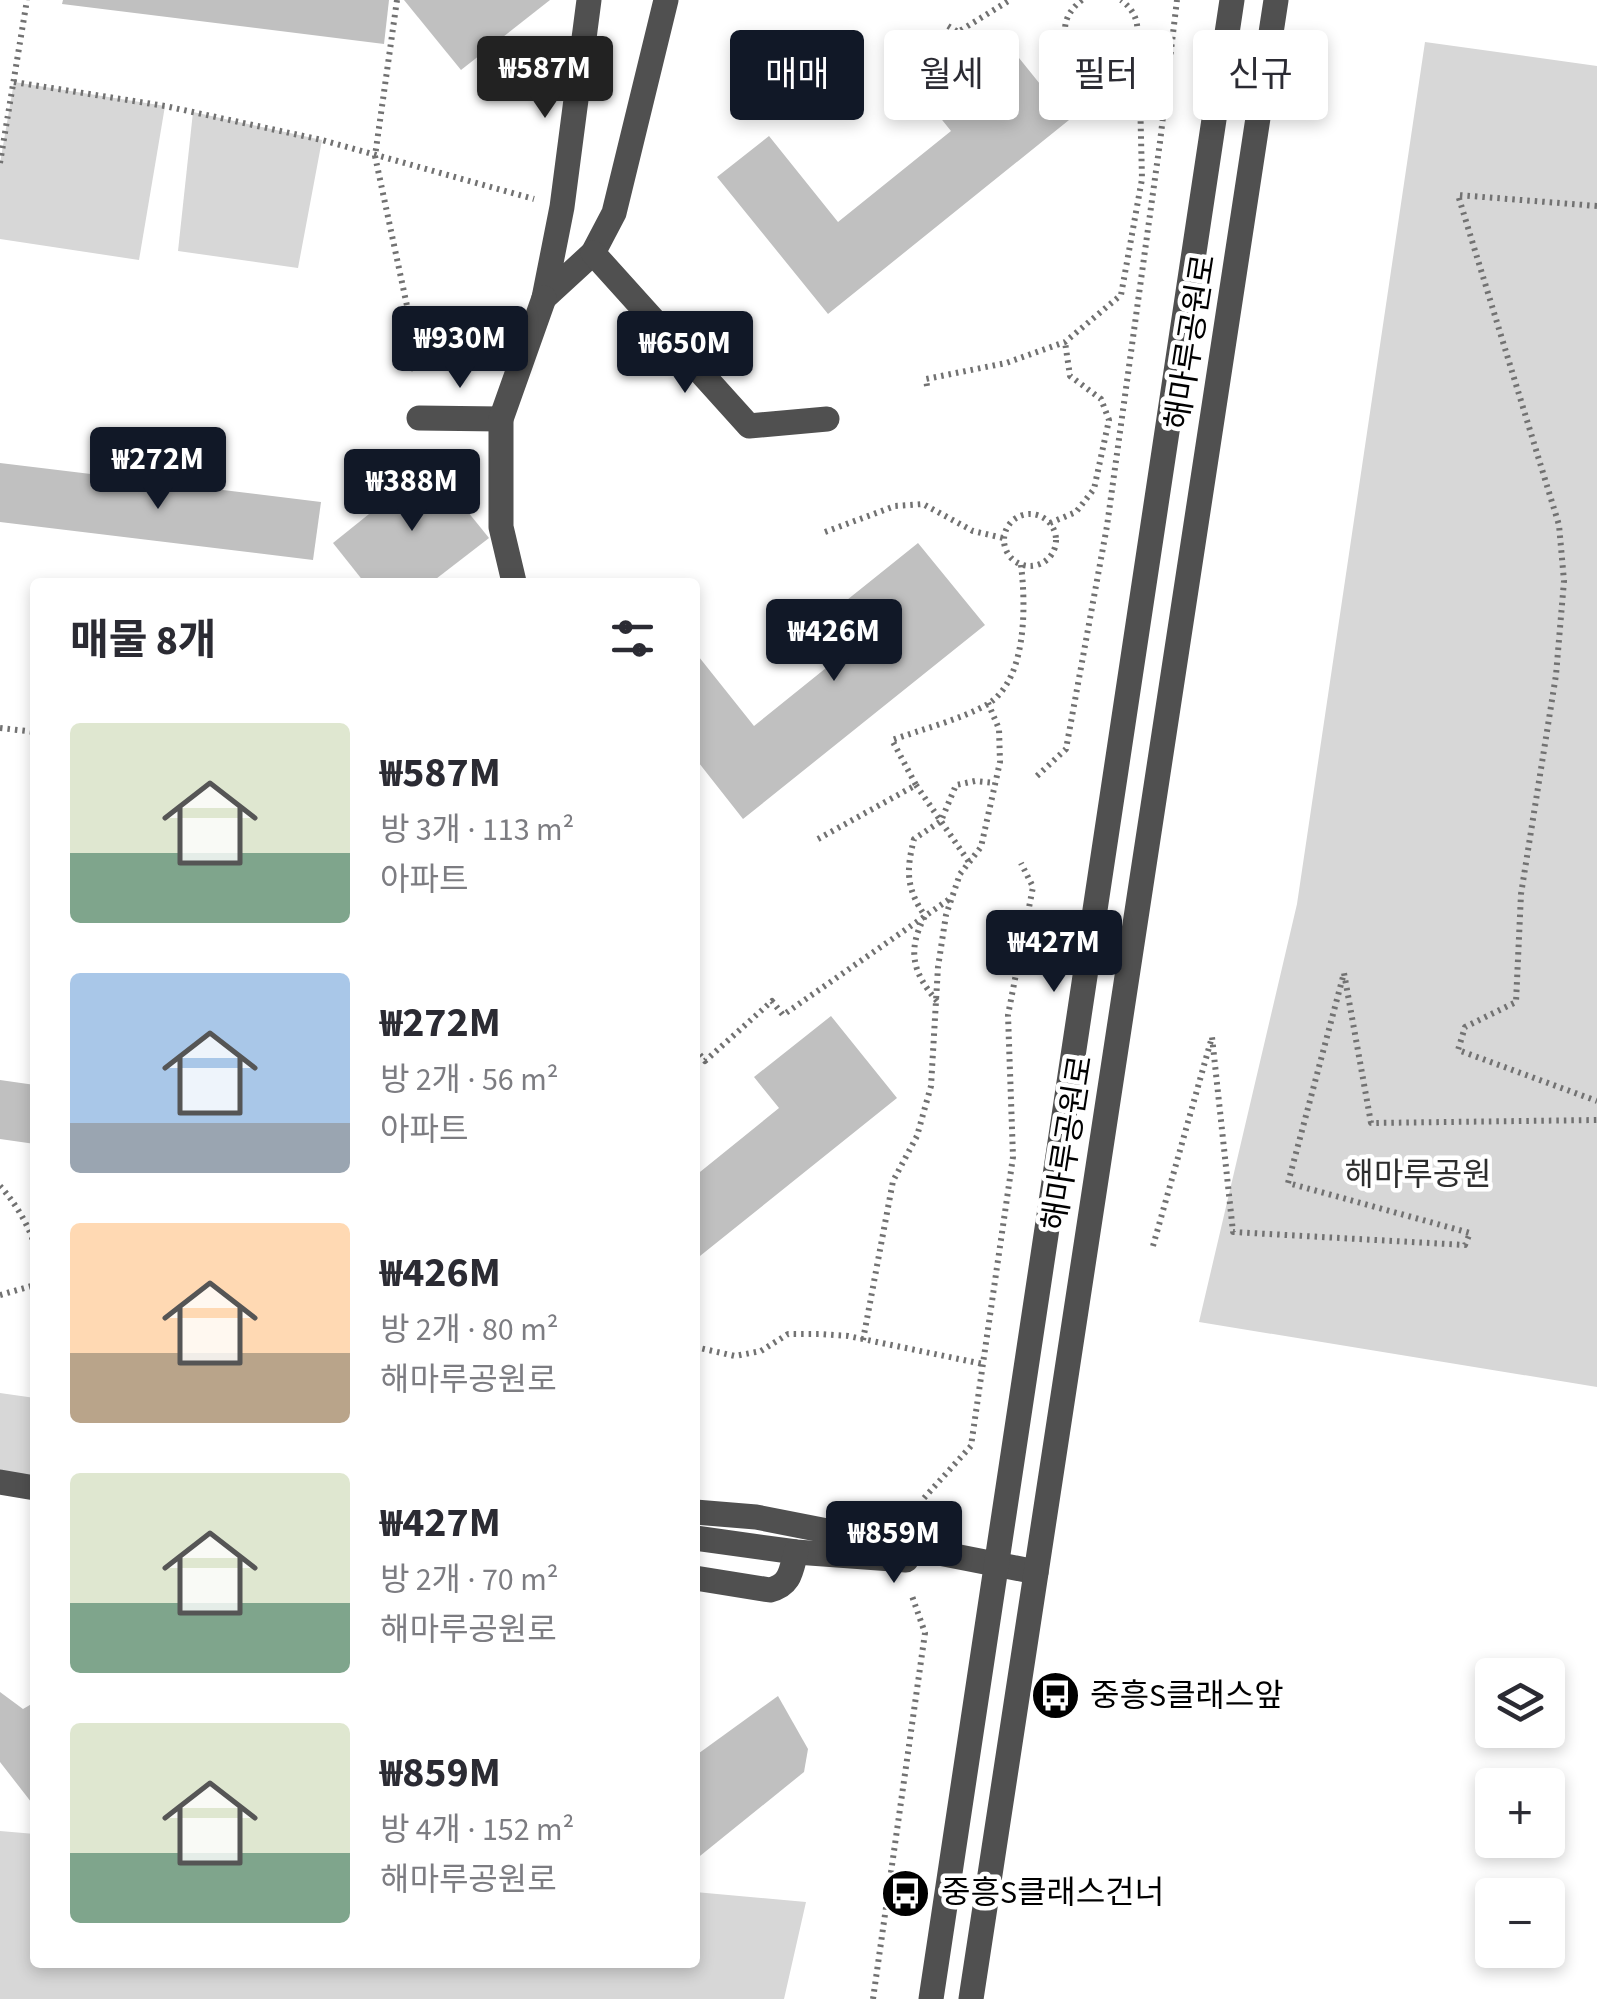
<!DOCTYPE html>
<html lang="ko">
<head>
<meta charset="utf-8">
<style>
  :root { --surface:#fff; --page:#f7f7f7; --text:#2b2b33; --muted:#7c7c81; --accent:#111827 }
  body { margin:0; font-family:"Source Sans 3","Noto Sans KR",sans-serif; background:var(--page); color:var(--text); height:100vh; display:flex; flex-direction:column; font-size:38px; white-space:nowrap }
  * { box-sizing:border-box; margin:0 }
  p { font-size:32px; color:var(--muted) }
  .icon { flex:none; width:55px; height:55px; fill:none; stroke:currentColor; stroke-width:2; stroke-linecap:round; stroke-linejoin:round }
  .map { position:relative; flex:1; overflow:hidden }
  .side { position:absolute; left:30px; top:578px; width:670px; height:1390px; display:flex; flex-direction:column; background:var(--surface); border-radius:10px; box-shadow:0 5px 15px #0003 }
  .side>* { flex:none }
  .banner { position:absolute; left:730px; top:30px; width:715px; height:90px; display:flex; gap:20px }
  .tools { position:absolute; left:1475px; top:1658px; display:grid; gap:20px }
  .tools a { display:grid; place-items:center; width:90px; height:90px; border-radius:10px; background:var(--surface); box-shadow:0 5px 15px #0003; font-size:50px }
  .price { position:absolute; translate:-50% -85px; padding:0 22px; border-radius:10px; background:var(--accent); color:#fff; font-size:32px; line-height:65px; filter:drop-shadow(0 2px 5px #0008) }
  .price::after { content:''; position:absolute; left:50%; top:60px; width:30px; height:22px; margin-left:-15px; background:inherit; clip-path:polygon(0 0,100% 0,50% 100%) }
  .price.selected { background:#222; color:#fff }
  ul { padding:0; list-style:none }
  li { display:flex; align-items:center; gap:30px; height:250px; padding:0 40px }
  li span { display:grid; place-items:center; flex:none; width:280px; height:200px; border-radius:10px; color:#555 }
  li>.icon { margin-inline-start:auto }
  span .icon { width:120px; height:120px; fill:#fffc; stroke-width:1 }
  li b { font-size:42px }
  h2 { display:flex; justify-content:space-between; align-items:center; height:120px; padding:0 40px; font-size:42px }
  .pill { padding:0 35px; border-radius:10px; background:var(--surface); box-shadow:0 5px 15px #0003; font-size:35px; line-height:90px }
  .pill.selected { background:var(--accent); color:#fff }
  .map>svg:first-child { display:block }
  .green { fill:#d7d7d7 }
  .building { fill:#c0c0c0 }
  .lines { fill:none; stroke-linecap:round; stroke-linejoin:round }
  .path { stroke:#727272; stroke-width:6; stroke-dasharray:2.5 5; stroke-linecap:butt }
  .minor { stroke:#505050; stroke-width:25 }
  .labels { text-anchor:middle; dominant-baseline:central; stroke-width:9; stroke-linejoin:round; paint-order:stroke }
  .street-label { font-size:32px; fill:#000; stroke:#fff }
  .park-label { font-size:32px; fill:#2e2e2e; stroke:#fff }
  .poi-label { font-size:32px; fill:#000; stroke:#fff; text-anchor:start }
</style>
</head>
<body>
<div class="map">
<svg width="1597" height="1999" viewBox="0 0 1597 1999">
  <rect width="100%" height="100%" fill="#fff"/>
  <g class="green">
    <path d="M 1425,42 L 1597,66 L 1597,1387 L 1199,1322 L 1297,904 Z"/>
    <path d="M 14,82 L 165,106 L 139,260 L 0,239 L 0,163 Z"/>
    <path d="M 193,112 L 322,140 L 298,268 L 178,251 Z"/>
    <path d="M 0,1393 L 35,1398 L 35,1488 L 0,1482 Z"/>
    <path d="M 0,1831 L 35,1834 L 35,1962 L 695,1962 L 695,1892 L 806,1902 L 784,1999 L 0,1999 Z"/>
  </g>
  <g class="building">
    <path d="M 63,0 L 389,0 L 384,44 L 62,4 Z"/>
    <path d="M 404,0 L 550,0 L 461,70 Z"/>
    <path d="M 1003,38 L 1069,120 L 828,314 L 717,177 L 769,136 L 838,222 L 951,131 L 926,100 Z"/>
    <path d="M 0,463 L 321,502 L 313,560 L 0,522 Z"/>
    <path d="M 430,465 L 489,538 L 432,582 L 364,582 L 333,543 Z"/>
    <path d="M 918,543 L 985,625 L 743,819 L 695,758 L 695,652 L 754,726 L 867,635 L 842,604 Z"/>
    <path d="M 831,1016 L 897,1098 L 695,1260 L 695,1176 L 779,1108 L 754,1077 Z"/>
    <path d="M 0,1080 L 35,1085 L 35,1144 L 0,1139 Z"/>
    <path d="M 0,1692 L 23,1709 L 35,1702 L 35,1807 L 0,1762 Z"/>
    <path d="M 778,1696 L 808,1749 L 804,1772 L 695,1860 L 695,1756 Z"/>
  </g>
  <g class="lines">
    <g class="path">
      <path d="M 397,0 L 375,156 L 416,348 L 409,373"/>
      <path d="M 1082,0 C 1026,44 1126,101 1137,34 C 1139,20 1132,8 1121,0"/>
      <path d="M 948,26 L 958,32 L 1010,0"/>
      <path d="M 14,82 L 165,106 L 322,140 L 534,199"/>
      <path d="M 0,163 L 27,0"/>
      <path d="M 1597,206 L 1458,195 L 1559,525 L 1564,581 L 1556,675 L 1521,894 L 1516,1002 L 1465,1027 L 1458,1050 L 1597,1101"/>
      <path d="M 927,386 L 926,379 L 1006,363 L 1065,342 L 1121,295 L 1142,179 L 1140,96 L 1114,63"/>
      <circle cx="1030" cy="540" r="26"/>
      <path d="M 1050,523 L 1076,512 L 1094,489 L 1109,420 L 1101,399 L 1070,376 L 1065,342"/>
      <path d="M 825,532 L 895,506 L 923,504 L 973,531 L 1003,538"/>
      <path d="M 0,728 L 35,732"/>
      <path d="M 1037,776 L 1066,749 L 1107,526 L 1160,142 L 1177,0"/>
      <path d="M 916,785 L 969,862"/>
      <path d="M 818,839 L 916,785 L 892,740 C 920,730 962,719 988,704 C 1027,679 1026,606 1021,565"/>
      <path d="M 937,1001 C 912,972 907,950 925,916 C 906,888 906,871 914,839 L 941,821 L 956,785 L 975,781 L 995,783"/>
      <path d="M 695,1049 L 705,1061 L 772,1001 L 783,1015 L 951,898"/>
      <path d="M 0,1186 C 14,1201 31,1228 35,1248"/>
      <path d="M 1153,1246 L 1212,1037 L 1233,1232 L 1465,1245 L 1470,1233 L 1288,1183 L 1344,973 L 1371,1123 L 1597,1120"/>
      <path d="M 0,1295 L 35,1285"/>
      <path d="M 863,1340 L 893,1181 L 917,1136 L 931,1086 L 938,967 L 946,915 L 960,874 L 981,847 L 1000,762 L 999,729 L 988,703"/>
      <path d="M 695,1347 L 735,1356 L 761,1351 L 788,1334 L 820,1334 L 848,1336 L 983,1364"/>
      <path d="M 924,1498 L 971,1446 L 1013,1157 L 1008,1015 L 1033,887 L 1021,863"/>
      <path d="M 873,1999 L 925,1633 L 912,1596"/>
    </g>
    <g class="minor">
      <path d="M 589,0 L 562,207 L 544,298 L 593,253 L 614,213 L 666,0"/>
      <path d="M 593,253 L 749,426 L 827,419"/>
      <path d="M 419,418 L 501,419"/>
      <path d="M 514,582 L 501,527 L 501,419 L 544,298"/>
      <path d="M 0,1482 L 35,1488"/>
      <path d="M 695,1512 L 756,1517 L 1036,1572"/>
      <path d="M 695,1538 L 796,1552 L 906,1560"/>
      <path d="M 695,1578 L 770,1590 C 791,1585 791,1570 796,1552"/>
      <path d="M 931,1999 L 1232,0"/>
      <path d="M 971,1999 L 1276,0"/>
    </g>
  </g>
  <defs>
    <symbol id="bus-disc" viewBox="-11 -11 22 22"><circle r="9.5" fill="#000" stroke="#fff"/><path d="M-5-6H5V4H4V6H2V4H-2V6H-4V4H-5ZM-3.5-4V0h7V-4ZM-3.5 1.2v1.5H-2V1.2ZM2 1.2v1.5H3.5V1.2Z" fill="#fff"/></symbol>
  </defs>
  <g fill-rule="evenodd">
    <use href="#bus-disc" x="1028" y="1668" width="55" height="55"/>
    <use href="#bus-disc" x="878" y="1866" width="55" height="55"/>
  </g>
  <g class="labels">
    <g class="street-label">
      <text transform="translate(1191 342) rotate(-81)">해마루공원로</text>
      <text transform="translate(1068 1143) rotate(-81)">해마루공원로</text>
    </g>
    <g class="park-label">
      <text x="1418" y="1175">해마루공원</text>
    </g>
    <g class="poi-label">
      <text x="1090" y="1696">중흥S클래스앞</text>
      <text x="941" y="1893">중흥S클래스건너</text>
    </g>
  </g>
</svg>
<div class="tools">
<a><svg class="icon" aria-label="layers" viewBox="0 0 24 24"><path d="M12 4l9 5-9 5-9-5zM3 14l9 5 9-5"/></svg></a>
<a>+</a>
<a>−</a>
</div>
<b class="price selected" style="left:545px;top:121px">₩587M</b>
<b class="price" style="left:460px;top:391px">₩930M</b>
<b class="price" style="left:685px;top:396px">₩650M</b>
<b class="price" style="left:158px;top:512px">₩272M</b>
<b class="price" style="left:412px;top:534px">₩388M</b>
<b class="price" style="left:834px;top:684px">₩426M</b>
<b class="price" style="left:1054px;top:995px">₩427M</b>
<b class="price" style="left:894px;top:1586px">₩859M</b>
<div class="banner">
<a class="pill selected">매매</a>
<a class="pill">월세</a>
<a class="pill">필터</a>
<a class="pill">신규</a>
</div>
<section class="side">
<h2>매물 8개<svg class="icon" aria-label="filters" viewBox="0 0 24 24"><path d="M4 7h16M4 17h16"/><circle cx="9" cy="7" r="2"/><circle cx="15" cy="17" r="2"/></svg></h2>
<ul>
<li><span style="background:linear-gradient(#dfe7d0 65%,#7fa58c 0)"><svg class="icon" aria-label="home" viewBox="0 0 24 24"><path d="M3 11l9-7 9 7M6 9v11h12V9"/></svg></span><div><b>₩587M</b><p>방 3개 · 113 m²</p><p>아파트</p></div></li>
<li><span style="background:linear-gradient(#a9c7e8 75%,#9aa5b1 0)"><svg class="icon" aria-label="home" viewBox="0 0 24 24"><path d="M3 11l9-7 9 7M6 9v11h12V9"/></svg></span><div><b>₩272M</b><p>방 2개 · 56 m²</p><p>아파트</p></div></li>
<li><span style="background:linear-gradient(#ffd9b3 65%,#b9a48a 0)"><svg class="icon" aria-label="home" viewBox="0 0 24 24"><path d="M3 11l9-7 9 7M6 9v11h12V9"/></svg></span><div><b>₩426M</b><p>방 2개 · 80 m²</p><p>해마루공원로</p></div></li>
<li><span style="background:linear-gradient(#dfe7d0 65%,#7fa58c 0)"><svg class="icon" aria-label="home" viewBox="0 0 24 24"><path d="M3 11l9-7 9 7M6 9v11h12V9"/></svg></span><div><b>₩427M</b><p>방 2개 · 70 m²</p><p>해마루공원로</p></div></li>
<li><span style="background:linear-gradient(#dfe7d0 65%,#7fa58c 0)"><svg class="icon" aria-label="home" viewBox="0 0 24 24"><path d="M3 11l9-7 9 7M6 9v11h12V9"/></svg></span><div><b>₩859M</b><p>방 4개 · 152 m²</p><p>해마루공원로</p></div></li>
</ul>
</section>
</div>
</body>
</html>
